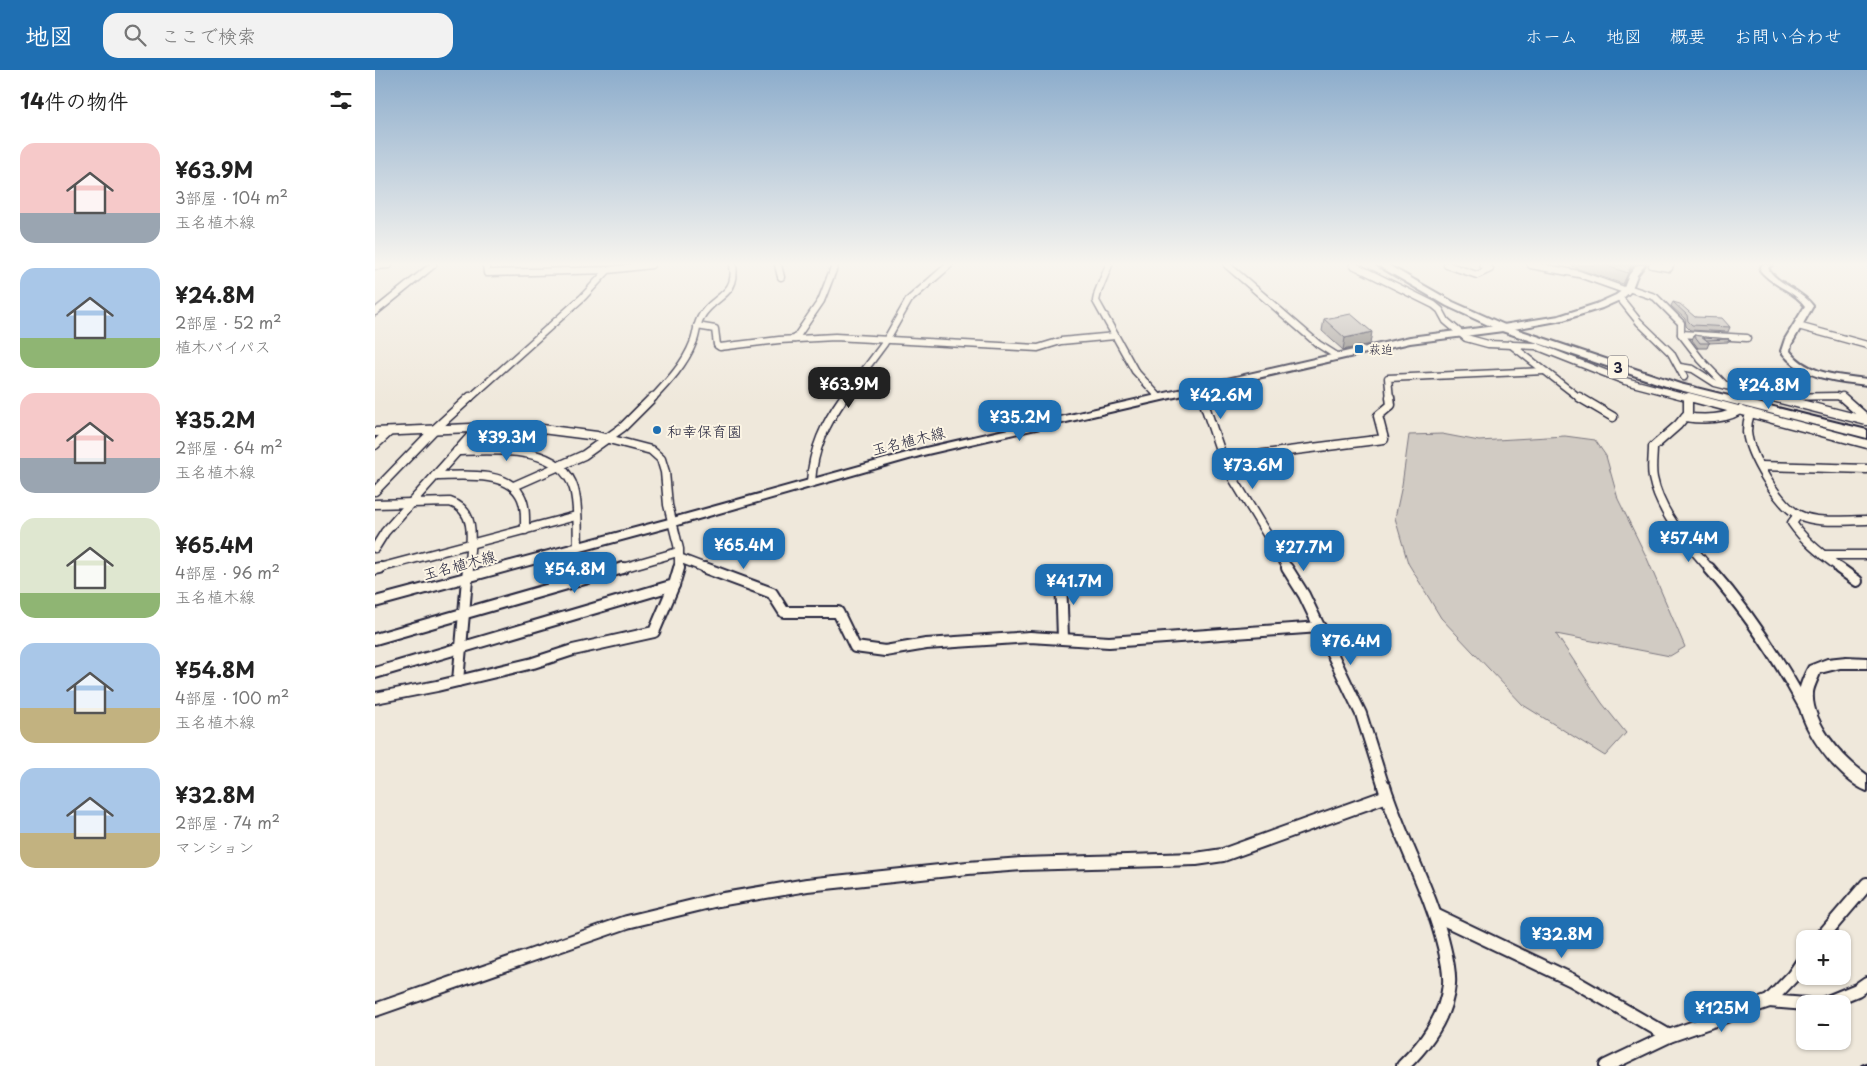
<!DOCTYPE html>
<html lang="ja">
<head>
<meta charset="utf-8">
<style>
  :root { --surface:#fff; --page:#f2f2f2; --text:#222; --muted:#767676; --accent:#1f6fb2 }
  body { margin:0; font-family:"Playpen Sans","Klee One",sans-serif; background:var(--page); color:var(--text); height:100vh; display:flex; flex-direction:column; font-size:19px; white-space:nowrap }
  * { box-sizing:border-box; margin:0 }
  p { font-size:16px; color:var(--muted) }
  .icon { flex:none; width:28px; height:28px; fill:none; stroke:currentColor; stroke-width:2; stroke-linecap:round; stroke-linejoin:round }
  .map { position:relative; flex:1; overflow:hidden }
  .sheet { display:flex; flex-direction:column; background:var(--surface); width:375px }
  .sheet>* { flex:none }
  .tools { position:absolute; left:1421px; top:860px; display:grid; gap:10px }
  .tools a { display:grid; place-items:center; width:55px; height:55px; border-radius:10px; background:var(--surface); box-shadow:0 1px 4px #0004; font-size:25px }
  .price { position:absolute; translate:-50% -42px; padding:0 11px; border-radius:10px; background:var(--accent); color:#fff; font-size:16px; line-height:32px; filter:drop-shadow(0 1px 2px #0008) }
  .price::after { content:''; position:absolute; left:50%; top:30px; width:15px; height:11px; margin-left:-8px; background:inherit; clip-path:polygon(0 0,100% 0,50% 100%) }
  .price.current { background:#222; color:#fff }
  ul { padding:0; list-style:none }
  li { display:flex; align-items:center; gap:15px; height:125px; padding:0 20px }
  li span { display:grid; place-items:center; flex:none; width:140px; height:100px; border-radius:15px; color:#555 }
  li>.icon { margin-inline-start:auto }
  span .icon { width:60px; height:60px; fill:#fffc; stroke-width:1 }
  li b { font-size:21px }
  h2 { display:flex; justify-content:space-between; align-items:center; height:60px; padding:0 20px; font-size:21px }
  header { display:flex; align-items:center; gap:30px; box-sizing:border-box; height:70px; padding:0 25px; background:var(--accent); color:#fff }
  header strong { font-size:24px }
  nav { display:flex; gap:28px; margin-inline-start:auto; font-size:18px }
  .search { width:350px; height:45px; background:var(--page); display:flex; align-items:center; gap:12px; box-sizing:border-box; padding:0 18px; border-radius:15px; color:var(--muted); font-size:19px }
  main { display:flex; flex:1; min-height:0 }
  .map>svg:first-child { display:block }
  .green { fill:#d1cbc3; stroke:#7a767f }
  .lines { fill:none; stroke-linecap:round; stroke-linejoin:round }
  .street-tunnel-far1 { stroke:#c6c0bb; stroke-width:6; stroke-dasharray:6 3; stroke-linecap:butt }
  .street-tunnel { stroke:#c6c0bb; stroke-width:8; stroke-dasharray:8 4; stroke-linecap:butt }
  .street-far3-casing { stroke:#22223b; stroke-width:9 }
  .street-far2-casing { stroke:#22223b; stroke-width:11 }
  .street-far1-casing { stroke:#22223b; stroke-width:14 }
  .street-casing { stroke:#22223b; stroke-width:16 }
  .secondary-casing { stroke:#22223b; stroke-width:4 }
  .highway-casing { stroke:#22223b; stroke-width:4 }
  .street-far3 { stroke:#fcf5e5; stroke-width:6 }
  .street-far2 { stroke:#fcf5e5; stroke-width:8 }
  .street-far1 { stroke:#fcf5e5; stroke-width:10 }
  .street { stroke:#fcf5e5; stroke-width:12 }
  .secondary { fill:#fcf5e5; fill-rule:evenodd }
  .highway { fill:#fcf5e5; fill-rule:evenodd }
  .rail { stroke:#22223b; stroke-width:4.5 }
  .wall { fill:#a29d9a; stroke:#22223b }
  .shaded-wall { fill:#84807d; stroke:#22223b }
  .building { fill:#bcb7b3; stroke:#22223b }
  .poi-dot { fill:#1f6fb2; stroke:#fcf5e5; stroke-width:2 }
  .labels { text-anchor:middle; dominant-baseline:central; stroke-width:4; stroke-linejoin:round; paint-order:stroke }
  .far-poi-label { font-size:12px; fill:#22223b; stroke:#fcf5e5; text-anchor:start }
  .shield { fill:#fcf5e5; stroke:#63616e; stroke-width:1 }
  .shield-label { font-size:14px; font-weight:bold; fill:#22223b }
  .poi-label { font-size:15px; fill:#22223b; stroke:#fcf5e5; text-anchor:start }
  .street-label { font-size:15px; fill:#22223b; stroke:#fcf5e5 }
</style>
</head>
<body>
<header>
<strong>地図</strong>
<div class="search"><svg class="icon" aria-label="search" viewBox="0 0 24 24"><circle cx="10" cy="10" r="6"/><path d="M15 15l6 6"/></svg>ここで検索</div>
<nav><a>ホーム</a><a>地図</a><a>概要</a><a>お問い合わせ</a></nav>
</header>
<main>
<section class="sheet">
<h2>14件の物件<svg class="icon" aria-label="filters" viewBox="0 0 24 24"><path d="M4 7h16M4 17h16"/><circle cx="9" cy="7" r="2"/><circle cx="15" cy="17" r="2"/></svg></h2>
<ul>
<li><span style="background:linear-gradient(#f6c9c9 70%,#9aa5b1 0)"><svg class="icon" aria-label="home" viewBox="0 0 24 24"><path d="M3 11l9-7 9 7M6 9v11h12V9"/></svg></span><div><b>¥63.9M</b><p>3部屋 · 104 m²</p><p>玉名植木線</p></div></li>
<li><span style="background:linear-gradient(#a9c7e8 70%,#8fb573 0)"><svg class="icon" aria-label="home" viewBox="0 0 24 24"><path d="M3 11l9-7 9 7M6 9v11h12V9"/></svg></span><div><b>¥24.8M</b><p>2部屋 · 52 m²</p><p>植木バイパス</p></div></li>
<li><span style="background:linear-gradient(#f6c9c9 65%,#9aa5b1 0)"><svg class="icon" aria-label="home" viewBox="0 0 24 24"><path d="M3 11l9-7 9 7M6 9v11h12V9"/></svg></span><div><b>¥35.2M</b><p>2部屋 · 64 m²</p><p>玉名植木線</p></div></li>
<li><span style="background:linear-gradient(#dfe7d0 75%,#8fb573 0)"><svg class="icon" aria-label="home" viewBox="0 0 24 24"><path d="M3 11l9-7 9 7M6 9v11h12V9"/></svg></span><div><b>¥65.4M</b><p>4部屋 · 96 m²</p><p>玉名植木線</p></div></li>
<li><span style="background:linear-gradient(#a9c7e8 65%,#c2b280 0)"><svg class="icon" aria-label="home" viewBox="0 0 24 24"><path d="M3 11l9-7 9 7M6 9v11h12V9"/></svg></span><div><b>¥54.8M</b><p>4部屋 · 100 m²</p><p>玉名植木線</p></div></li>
<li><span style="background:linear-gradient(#a9c7e8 65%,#c2b280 0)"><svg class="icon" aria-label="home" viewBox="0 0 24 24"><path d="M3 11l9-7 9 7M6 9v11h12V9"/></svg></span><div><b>¥32.8M</b><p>2部屋 · 74 m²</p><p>マンション</p></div></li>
</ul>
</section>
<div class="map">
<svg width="1492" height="996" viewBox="0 0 1492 996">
  <rect width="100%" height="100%" fill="#efe8db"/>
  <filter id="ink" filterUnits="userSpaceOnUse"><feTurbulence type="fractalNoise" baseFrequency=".02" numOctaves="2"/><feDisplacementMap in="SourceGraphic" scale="10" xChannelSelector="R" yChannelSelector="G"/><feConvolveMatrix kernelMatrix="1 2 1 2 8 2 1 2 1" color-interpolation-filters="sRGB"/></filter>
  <g filter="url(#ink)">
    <path class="green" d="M 1067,364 L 1104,371 L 1190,366 L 1220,370 L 1231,386 L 1243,429 L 1271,486 L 1310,577 L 1295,586 L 1181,564 L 1227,633 L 1251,663 L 1230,686 L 1148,635 L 1066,548 L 1033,493 L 1020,448 L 1027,415 L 1034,365 Z"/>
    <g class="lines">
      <path class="street-tunnel-far1" d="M 1309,307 L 1313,329"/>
      <path class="street-tunnel" d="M 1313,327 L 1313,330"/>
      <defs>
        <g id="street-far3">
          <path d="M 111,195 L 112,203 L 233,200 L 276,195"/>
          <path d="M 403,195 L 406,207"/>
          <path d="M 734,195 L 723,222 L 721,231 L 760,301 L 784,327"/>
          <path d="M 852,195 L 943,274 L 962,286"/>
          <path d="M 978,195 L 1059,235 L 1065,240 L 1071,251 L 1091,268 L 1113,274 L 1161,276 L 1250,311 L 1319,329"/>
          <path d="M 1072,195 L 1102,205 L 1115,199 L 1108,195"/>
          <path d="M 1156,195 L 1204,204 L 1252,221"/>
          <path d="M 1277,195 L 1294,198 L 1295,195"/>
          <path d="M 0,196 L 14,195"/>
          <path d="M 1253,218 L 1280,227 L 1306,253 L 1306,264"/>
          <path d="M 1244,227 L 1264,252 L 1296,283 L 1309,307"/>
          <path d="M 0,242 L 58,195"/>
          <path d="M 322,256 L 340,259 L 342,275 L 345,277 L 404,270 L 460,267 L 663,278 L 686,271 L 740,266"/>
          <path d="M 1423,256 L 1492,275"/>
          <path d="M 420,269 L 446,231 L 460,195"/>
          <path d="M 1135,274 L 1206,329"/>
          <path d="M 1305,297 L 1318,299 L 1340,313 L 1403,329"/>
          <path d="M 1351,316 L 1326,290 L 1306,264 L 1372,268"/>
          <path d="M 824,318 L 828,329"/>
          <path d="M 1403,327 L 1462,326 L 1470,329"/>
          <path d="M 94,329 L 208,227 L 233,200"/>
          <path d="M 277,329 C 293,312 310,294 318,273 C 322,265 321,255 326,247 C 338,225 363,227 358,195"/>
          <path d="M 468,329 L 509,274 L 534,230 L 574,195"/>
          <path d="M 1015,329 L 1013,308 L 1169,301"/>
        </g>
        <g id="street-far2">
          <path d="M 827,327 L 846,383 L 859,410 L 913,499"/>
          <path d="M 1204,327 L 1238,347"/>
          <path d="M 1314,327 L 1375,343 C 1373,349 1372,355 1372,362 C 1374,384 1403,435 1424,445 C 1443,454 1471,450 1492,450"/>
          <path d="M 1398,327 L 1492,351"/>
          <path d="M 1467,327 L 1492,349"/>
          <path d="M 1313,330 L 1313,343 L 1303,355 L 1278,377 C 1278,387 1276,398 1278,408 C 1285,443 1312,473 1335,499"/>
          <path d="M 1375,343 L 1492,374"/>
          <path d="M 1310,347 C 1329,350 1348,350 1365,340"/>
          <path d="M 0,362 L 96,358 L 159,358 L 222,366 L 276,380 L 286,389 L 290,402 L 293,435 L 304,479 L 304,499"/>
          <path d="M 0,375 L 14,362"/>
          <path d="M 82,381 C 118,380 186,374 199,419 C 204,437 202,458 203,477"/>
          <path d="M 849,389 L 1009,369 L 1003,346 L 1016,335 L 1015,327"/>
          <path d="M 1385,396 L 1492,399"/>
          <path d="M 60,406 C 83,406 132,400 145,425 C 151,435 150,449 150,460"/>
          <path d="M 436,412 C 438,379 450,354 469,327"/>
          <path d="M 139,416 L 209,385 L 248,357 L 278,327"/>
          <path d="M 0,421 L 60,359 L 95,327"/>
          <path d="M 0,434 L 75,432 C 104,441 95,475 93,499"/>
          <path d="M 1423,445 L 1417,453 C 1430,472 1448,485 1466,499"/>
          <path d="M 0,478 L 10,462 L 103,358"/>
          <path d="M 1448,485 L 1492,485"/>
          <path d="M 304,488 L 333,499"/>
          <path d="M 0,499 L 201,446"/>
          <path d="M 244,499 L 303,482"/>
        </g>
        <g id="street-far1">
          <path d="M 330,498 L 397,523 L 409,542 L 463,542 L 480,577 L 510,581 L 551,574 L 655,567 L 734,572 L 945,557"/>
          <path d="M 912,498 L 929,525 L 986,644 L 1009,717"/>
          <path d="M 1334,498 C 1372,541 1402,586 1429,636"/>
          <path d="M 1464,498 L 1482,511"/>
          <path d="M 0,499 L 5,498"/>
          <path d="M 686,506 L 688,568"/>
          <path d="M 0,569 L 248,498"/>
          <path d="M 0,603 L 299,515 L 304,498"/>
          <path d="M 83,611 L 93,498"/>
          <path d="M 0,628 L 62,616 L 158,593 L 198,580 L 279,562 L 299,515"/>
        </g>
        <g id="street">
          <path d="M 1009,716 C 1026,771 1056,821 1069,877 C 1072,889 1075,902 1074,914 C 1071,947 1051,974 1028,996"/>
          <path d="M 1062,846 L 1197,910 L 1294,966"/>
          <path d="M 1445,869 L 1492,814"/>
          <path d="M 1394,931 L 1431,934"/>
          <path d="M 1448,934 L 1482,920 L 1492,913"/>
          <path d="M 0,940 L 252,852 L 343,830 L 432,815 L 593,798 L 647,794 L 821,789 L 848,785 L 1012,726"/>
          <path d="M 1231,996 L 1294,966 L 1394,931 L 1418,906 L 1430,888"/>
        </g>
        <g id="secondary">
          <path d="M 1262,195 L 1270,195 L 1262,205 L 1256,221 L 1247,229 L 1227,238 L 1188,250 L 1128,261 L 1035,273 L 548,385 L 302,455 L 0,537 L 0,527 L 294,449 L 546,379 L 1035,267 L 1128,255 L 1184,246 L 1221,234 L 1241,225 L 1248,220 L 1254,205 Z"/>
          <path d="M 1387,195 L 1397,195 L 1393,198 C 1400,213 1426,219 1438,236 L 1416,275 L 1415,281 C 1433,305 1464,305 1492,309 L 1492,315 C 1460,311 1426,309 1406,281 L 1410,269 L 1430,236 C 1419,220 1397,216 1385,200 Z"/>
          <path d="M 1471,587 L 1492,588 L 1492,598 L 1465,598 L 1445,603 C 1443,609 1439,616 1438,622 C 1435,652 1469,689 1492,705 L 1492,721 C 1464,711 1418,652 1424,621 C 1426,613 1430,603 1434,596 L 1452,589 Z"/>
        </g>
        <path id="highway" d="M 1002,195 L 1013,195 L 1078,232 L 1132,256 L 1305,314 L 1492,360 L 1492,368 L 1297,318 L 1124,260 L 1072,236 Z"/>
      </defs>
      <use href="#street-far3" class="street-far3-casing"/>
      <use href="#street-far2" class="street-far2-casing"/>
      <use href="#street-far1" class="street-far1-casing"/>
      <use href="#street" class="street-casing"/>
      <use href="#secondary" class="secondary-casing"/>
      <use href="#highway" class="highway-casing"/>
      <use href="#street-far3" class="street-far3"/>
      <use href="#street-far2" class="street-far2"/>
      <use href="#street-far1" class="street-far1"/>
      <use href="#street" class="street"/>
      <use href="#secondary" class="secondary"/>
      <use href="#highway" class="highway"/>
      <path class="rail" d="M 1487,996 L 1492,994"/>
    </g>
    <g class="wall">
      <path d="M 1196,195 L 1259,195 L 1253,203 L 1248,214 L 1203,199 Z"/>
      <path d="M 1298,232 L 1320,247 L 1355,257 L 1353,262 L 1315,260 L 1311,256 L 1310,249 L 1296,236 Z"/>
      <path d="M 949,249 L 995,274 L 968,280 L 947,261 Z"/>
      <path d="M 1319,265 L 1329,267 L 1354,269 L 1353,272 L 1334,273 L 1332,278 L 1323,278 L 1317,270 Z"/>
    </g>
    <g class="shaded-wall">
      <path d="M 1256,195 L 1259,195 L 1253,204 Z"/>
      <path d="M 997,262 L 995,274 L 968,280 L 970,268 Z"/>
    </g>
    <g class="building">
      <path d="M 1229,195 L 1256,195 L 1253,203 Z"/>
      <path d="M 1298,232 L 1305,234 L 1320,247 L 1347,248 L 1355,257 L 1317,255 L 1313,251 L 1312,245 Z"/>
      <path d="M 976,244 L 997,262 L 970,268 L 949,249 Z"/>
      <path d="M 1319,265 L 1326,266 L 1335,273 L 1325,273 Z"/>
      <path d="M 1329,267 L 1354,269 L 1331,270 Z"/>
    </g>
  </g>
  <linearGradient id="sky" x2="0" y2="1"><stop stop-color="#8dadcc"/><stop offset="0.58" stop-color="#f8f5ef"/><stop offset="1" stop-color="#f8f5ef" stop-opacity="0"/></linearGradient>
  <rect width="1492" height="335" fill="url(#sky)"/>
  <g class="poi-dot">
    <rect x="979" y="274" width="10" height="10" rx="2.5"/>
    <circle cx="282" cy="360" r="5"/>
  </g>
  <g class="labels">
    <g class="far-poi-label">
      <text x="994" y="279">萩迫</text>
    </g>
    <rect class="shield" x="1233" y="285.5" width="20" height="23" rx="4"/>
    <g class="shield-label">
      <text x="1243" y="297">3</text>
    </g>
    <g class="poi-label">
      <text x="292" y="360">和幸保育園</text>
    </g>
    <g class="street-label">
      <text transform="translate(533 370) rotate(-14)">玉名植木線</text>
      <text transform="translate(84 494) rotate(-15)">玉名植木線</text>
    </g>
  </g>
</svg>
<div class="tools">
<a>+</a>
<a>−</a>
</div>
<b class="price current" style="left:474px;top:339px">¥63.9M</b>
<b class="price" style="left:1394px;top:340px">¥24.8M</b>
<b class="price" style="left:846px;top:350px">¥42.6M</b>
<b class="price" style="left:645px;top:372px">¥35.2M</b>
<b class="price" style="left:132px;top:392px">¥39.3M</b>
<b class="price" style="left:878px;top:420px">¥73.6M</b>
<b class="price" style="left:1314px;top:493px">¥57.4M</b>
<b class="price" style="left:369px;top:500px">¥65.4M</b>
<b class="price" style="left:929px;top:502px">¥27.7M</b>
<b class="price" style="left:200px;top:524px">¥54.8M</b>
<b class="price" style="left:699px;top:536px">¥41.7M</b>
<b class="price" style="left:976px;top:596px">¥76.4M</b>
<b class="price" style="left:1187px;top:889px">¥32.8M</b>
<b class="price" style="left:1347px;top:963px">¥125M</b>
</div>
</main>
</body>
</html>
